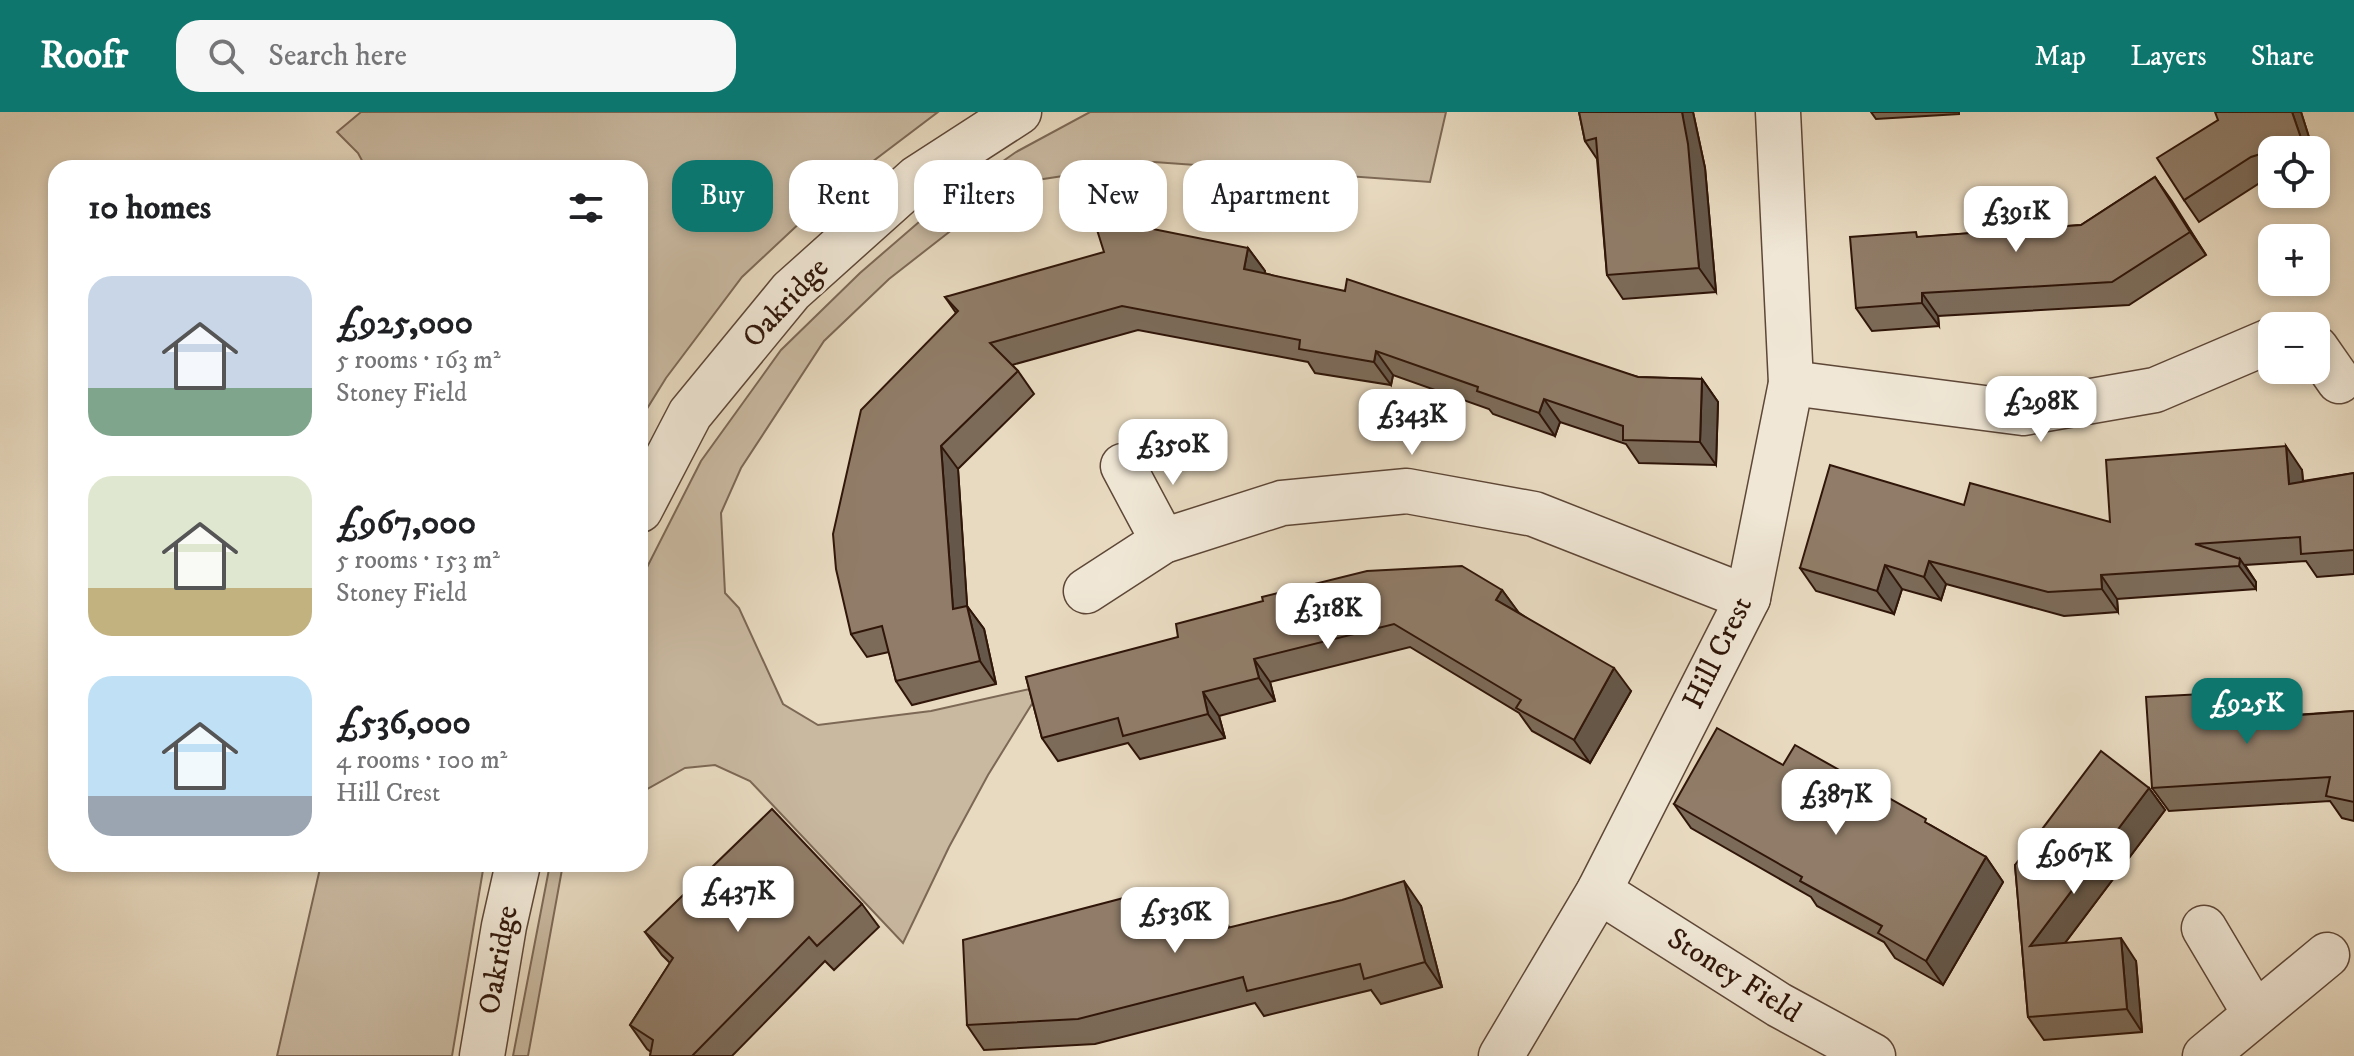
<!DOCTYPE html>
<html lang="en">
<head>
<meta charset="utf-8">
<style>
  :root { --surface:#fff; --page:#f6f6f6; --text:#202124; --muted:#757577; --accent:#0f766e }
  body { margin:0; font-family:"IM FELL DW Pica",serif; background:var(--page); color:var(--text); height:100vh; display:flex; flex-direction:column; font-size:30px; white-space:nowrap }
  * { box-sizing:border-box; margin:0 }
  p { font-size:26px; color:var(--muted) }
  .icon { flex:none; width:44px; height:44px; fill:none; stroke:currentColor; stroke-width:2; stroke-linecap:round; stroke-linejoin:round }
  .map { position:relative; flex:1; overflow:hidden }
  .panel { position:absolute; left:48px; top:48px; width:600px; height:712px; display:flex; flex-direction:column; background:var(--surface); border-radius:24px; box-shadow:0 4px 12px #0003 }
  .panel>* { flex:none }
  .top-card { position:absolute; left:672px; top:48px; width:760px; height:72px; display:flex; gap:16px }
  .buttons { position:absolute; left:2258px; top:24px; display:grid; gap:16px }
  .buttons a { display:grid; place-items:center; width:72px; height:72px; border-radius:16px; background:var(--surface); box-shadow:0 4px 12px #0003; font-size:40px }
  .price { position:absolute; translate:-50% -68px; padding:0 18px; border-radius:16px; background:#fff; color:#222; font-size:26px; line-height:52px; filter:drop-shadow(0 2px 4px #0008) }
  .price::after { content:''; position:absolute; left:50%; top:48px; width:24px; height:18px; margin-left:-12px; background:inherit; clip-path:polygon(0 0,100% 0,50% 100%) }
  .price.current { background:var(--accent); color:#fff }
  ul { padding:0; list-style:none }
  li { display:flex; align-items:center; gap:24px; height:200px; padding:0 40px }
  li span { display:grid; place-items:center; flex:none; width:224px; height:160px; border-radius:24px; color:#555 }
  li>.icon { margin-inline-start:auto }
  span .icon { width:96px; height:96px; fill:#fffc; stroke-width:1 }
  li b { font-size:34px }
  h2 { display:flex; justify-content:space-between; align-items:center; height:96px; padding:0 40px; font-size:34px }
  .chip { padding:0 28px; border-radius:24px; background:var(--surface); box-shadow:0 4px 12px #0003; font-size:28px; line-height:72px }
  .chip.current { background:var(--accent); color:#fff }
  header { display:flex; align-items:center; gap:48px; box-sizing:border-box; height:112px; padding:0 40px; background:var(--accent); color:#fff }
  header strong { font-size:38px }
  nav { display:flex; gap:44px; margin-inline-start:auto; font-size:28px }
  .search { width:560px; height:72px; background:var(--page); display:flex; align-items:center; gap:20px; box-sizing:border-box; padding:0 28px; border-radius:24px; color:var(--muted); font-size:30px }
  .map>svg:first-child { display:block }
  .green { fill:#c9b9a1; stroke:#7c6855; stroke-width:2 }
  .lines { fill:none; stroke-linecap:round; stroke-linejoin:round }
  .minor-casing { stroke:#5e4737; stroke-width:47 }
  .minor { stroke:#f0e7d6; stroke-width:44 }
  .wall { fill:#7c6b59; stroke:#301609; stroke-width:2 }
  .shaded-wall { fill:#655749; stroke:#301609; stroke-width:2 }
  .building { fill:#907c68; stroke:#301609; stroke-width:2 }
  .labels { text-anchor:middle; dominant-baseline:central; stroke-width:7; stroke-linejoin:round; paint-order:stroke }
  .street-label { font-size:30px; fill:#301609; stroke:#f0e7d6 }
</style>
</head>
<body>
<header>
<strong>Roofr</strong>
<div class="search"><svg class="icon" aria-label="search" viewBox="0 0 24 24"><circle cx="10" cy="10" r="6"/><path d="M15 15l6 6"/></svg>Search here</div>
<nav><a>Map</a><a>Layers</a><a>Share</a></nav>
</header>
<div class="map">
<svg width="2354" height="944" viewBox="0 0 2354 944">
  <rect width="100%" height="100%" fill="#e8dac0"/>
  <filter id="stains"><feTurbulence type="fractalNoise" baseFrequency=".0025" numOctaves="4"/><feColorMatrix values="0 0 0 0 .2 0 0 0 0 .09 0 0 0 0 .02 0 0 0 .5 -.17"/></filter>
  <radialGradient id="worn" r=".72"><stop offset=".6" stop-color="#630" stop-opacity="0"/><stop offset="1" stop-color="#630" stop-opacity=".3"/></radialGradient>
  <g class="green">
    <path d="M 361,0 L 938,0 L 835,78 L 742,165 L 666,266 L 640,308 L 640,56 L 366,56 L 358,41 L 337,20 Z"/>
    <path d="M 1090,0 L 1446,0 L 1430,70 L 1154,50 L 1037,68 L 976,99 L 889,167 L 824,229 L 741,356 L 721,401 L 725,481 L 739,496 L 783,592 L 818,613 L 931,599 L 1043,574 L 988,663 L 949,735 L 903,831 L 750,669 L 715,653 L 685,656 L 640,681 L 640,469 L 701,349 L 781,238 L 860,161 L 934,97 L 1016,40 Z"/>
    <path d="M 321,752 L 484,752 L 452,944 L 277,944 Z"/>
    <path d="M 550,752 L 563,752 L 528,944 L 513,944 Z"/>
  </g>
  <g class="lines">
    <defs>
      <g id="minor">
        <path d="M 2316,236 L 2339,269"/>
        <path d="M 1791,271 L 2023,301 L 2155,278 L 2272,228"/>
        <path d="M 1123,354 L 1163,429"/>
        <path d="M 640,398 L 690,302 L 791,179 L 917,66 L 1019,0"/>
        <path d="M 1086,479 L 1163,429 L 1282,391 L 1407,379 L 1534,402 L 1748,486"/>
        <path d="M 1599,779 L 1779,893 L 1873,944"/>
        <path d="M 2204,816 L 2255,902"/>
        <path d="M 482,944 L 504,814 L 518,752"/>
        <path d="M 1501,944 L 1599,779 L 1748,486 L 1791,271 L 1778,0"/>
        <path d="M 2205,944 L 2327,843"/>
      </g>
    </defs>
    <use href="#minor" class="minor-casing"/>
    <use href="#minor" class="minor"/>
  </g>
  <g class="wall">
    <path d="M 1579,0 L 1693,0 L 1705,56 L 1716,180 L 1623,187 L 1607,163 L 1597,47 L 1585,29 Z"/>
    <path d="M 1871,0 L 1959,0 L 1959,2 L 1876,7 Z"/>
    <path d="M 2301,0 L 2313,38 L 2272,38 L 2272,65 L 2266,67 L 2199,110 L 2184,88 Z"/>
    <path d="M 2155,65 L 2206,143 L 2129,193 L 1938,204 L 1939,214 L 1872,219 L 1856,196 L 1920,125 L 2081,113 Z"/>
    <path d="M 1248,136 L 1265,159 L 1264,161 L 1638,265 L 1702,267 L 1718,290 L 1716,353 L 1639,351 L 1626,332 L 1560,310 L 1555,324 L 1493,302 L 1489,297 L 1393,263 L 1391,273 L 1315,261 L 1308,250 L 1138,218 L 1012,253 L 1018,259 L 1034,282 L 958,357 L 967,494 L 984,517 L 996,572 L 912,593 L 896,569 L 889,540 L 867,545 L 851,522 L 956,201 L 945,185 Z"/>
    <path d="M 2302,358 L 2303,369 L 2354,361 L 2354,462 L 2317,465 L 2306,449 L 2245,453 L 2256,470 L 2256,477 L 2117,487 L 2118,500 L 2064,504 L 1946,472 L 1941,488 L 1902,477 L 1894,502 L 1816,479 L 1800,456 L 1964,393 L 2110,410 Z"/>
    <path d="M 1502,478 L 1518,500 L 1631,579 L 1590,651 L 1532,619 L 1519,601 L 1410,535 L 1270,570 L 1275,589 L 1219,604 L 1225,626 L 1140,647 L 1128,631 L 1058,649 L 1042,626 L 1026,565 Z"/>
    <path d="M 2203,582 L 2216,600 L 2250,606 L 2354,599 L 2354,709 L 2342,706 L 2330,689 L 2169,699 L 2152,676 Z"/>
    <path d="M 1783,653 L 1930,713 L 1986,745 L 2003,770 L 1943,873 L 1895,846 L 1884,830 L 1817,794 L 1811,785 L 1691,716 L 1674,692 Z"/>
    <path d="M 2149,676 L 2165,698 L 2065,831 L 2136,849 L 2142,920 L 2044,928 L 2028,905 L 2015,753 Z"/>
    <path d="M 862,792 L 879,815 L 834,858 L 825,849 L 732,944 L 650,944 L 651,940 L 647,937 L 630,913 L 670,851 L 662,843 L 645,820 Z"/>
    <path d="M 1212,792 L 1229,816 L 1421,794 L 1442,875 L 1381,892 L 1371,878 L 1264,904 L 1255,891 L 1095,932 L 984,938 L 967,913 L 1152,808 Z"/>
  </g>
  <g class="shaded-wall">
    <path d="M 1682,0 L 1693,0 L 1705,56 L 1716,180 L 1699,156 Z"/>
    <path d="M 2292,0 L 2301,0 L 2313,38 L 2308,38 L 2302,29 Z"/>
    <path d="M 2155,65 L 2172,89 L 2206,143 L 2190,120 Z"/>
    <path d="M 1248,136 L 1265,159 L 1260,180 L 1244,157 Z"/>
    <path d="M 1922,181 L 1938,204 L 1939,214 L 1922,191 Z"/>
    <path d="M 1376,239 L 1393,263 L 1391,273 L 1374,250 Z"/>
    <path d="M 1702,267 L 1718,290 L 1716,353 L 1700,330 Z"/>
    <path d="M 1544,287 L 1560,310 L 1555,324 L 1539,301 Z"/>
    <path d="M 941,334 L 958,357 L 969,521 L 953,497 Z"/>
    <path d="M 2286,334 L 2302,358 L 2305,395 L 2289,372 Z"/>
    <path d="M 2240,447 L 2256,470 L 2256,477 L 2239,454 Z"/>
    <path d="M 1929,449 L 1946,472 L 1941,488 L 1924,465 Z"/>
    <path d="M 1885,453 L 1902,477 L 1894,502 L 1877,479 Z"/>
    <path d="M 2101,463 L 2117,487 L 2118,500 L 2102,477 Z"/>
    <path d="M 1502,478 L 1519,501 L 1496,488 Z"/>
    <path d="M 967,494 L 984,517 L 996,572 L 980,549 Z"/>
    <path d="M 1254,547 L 1270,570 L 1275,589 L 1259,566 Z"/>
    <path d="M 1614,556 L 1631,579 L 1590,651 L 1574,628 Z"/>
    <path d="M 1203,580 L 1219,604 L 1225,626 L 1208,602 Z"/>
    <path d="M 2203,582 L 2219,605 L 2205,600 Z"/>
    <path d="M 2149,676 L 2165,698 L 2046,856 L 2030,834 Z"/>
    <path d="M 1986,745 L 2003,770 L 1943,873 L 1926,849 Z"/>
    <path d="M 1404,769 L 1421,794 L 1442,875 L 1425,850 Z"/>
    <path d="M 1135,783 L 1152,808 L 1142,811 Z"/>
    <path d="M 1212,792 L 1230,816 L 1219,818 Z"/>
    <path d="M 2121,826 L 2136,849 L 2142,920 L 2127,897 Z"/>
  </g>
  <g class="building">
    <path d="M 1579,0 L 1682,0 L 1688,32 L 1699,156 L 1607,163 L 1596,26 L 1585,29 Z"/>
    <path d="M 2215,0 L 2292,0 L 2302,29 L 2251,45 L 2184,88 L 2157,46 L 2218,8 Z"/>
    <path d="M 2155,65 L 2190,120 L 2112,170 L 1922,181 L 1922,191 L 1856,196 L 1850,125 L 1916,120 L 1917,125 L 2081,113 Z"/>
    <path d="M 1093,105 L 1248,136 L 1244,157 L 1345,179 L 1347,167 L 1638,265 L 1702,267 L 1700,330 L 1623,328 L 1623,314 L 1544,287 L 1539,301 L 1477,279 L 1478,275 L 1376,239 L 1374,250 L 1299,237 L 1300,228 L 1122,194 L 990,231 L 1018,259 L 941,334 L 953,497 L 967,494 L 980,549 L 896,569 L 882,514 L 851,522 L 836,457 L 833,422 L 861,298 L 958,199 L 945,185 L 1104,140 Z"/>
    <path d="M 2286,334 L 2289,372 L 2354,361 L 2354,438 L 2301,442 L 2300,425 L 2195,432 L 2240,447 L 2239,454 L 2101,463 L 2102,477 L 2048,480 L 1929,449 L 1924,465 L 1885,453 L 1877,479 L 1800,456 L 1830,353 L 1964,393 L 1970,371 L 2110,410 L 2106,348 Z"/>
    <path d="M 1462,454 L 1502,478 L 1496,488 L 1614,556 L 1574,628 L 1516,596 L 1521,588 L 1394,512 L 1254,547 L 1259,566 L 1203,580 L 1208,602 L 1123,624 L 1118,606 L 1042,626 L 1026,565 L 1178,525 L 1176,512 L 1263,489 L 1262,485 L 1367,459 Z"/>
    <path d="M 2203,582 L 2205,600 L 2244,598 L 2244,607 L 2354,599 L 2354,690 L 2326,684 L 2330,665 L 2152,676 L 2146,585 Z"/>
    <path d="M 1717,616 L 1783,653 L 1795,633 L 1926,707 L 1925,710 L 1986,745 L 1926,849 L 1878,821 L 1882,814 L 1800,769 L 1802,765 L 1674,692 Z"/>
    <path d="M 2101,639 L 2149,676 L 2030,834 L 2121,826 L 2127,897 L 2028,905 L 2015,753 Z"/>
    <path d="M 772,697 L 862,792 L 817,834 L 809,825 L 692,944 L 650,944 L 653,928 L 630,913 L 673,846 L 645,820 Z"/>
    <path d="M 1404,769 L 1425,850 L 1364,867 L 1360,852 L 1247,879 L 1243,865 L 1078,907 L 967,913 L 963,828 L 1135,783 L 1142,811 L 1212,792 L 1219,818 L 1342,788 Z"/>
  </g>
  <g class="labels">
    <g class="street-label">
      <text transform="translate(786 191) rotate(-47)">Oakridge</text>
      <text transform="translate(1718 541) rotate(-64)">Hill Crest</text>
      <text transform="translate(499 848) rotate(-80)">Oakridge</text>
      <text transform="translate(1734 864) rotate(32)">Stoney Field</text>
    </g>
  </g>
  <rect width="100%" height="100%" filter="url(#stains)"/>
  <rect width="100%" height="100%" fill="url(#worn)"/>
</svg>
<div class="buttons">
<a><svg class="icon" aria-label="locate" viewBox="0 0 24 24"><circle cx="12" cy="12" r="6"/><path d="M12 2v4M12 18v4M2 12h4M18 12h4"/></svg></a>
<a>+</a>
<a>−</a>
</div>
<b class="price" style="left:2016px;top:142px">£391K</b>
<b class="price" style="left:2041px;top:332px">£298K</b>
<b class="price" style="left:1412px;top:345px">£343K</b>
<b class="price" style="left:1173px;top:375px">£350K</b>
<b class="price" style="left:1328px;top:539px">£318K</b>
<b class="price current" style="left:2247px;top:634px">£925K</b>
<b class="price" style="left:1836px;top:725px">£387K</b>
<b class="price" style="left:2074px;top:784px">£967K</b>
<b class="price" style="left:738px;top:822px">£437K</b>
<b class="price" style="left:1175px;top:843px">£536K</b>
<div class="top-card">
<a class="chip current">Buy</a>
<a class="chip">Rent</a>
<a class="chip">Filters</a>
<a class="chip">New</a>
<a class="chip">Apartment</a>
</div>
<section class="panel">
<h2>10 homes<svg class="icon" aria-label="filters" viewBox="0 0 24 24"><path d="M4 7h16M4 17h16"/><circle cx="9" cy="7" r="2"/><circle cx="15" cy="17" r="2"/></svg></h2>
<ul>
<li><span style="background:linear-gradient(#c9d6e8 70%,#7fa58c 0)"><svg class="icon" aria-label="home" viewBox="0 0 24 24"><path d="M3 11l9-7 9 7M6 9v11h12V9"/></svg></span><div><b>£925,000</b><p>5 rooms · 163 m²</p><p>Stoney Field</p></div></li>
<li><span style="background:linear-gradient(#dfe7d0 70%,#c2b280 0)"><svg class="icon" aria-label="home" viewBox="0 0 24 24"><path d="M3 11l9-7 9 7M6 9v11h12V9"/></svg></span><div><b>£967,000</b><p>5 rooms · 153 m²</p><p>Stoney Field</p></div></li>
<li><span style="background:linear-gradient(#bfe0f5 75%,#9aa5b1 0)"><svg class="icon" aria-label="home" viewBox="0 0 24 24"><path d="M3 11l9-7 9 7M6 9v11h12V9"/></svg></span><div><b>£536,000</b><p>4 rooms · 100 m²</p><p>Hill Crest</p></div></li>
</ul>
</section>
</div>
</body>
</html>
